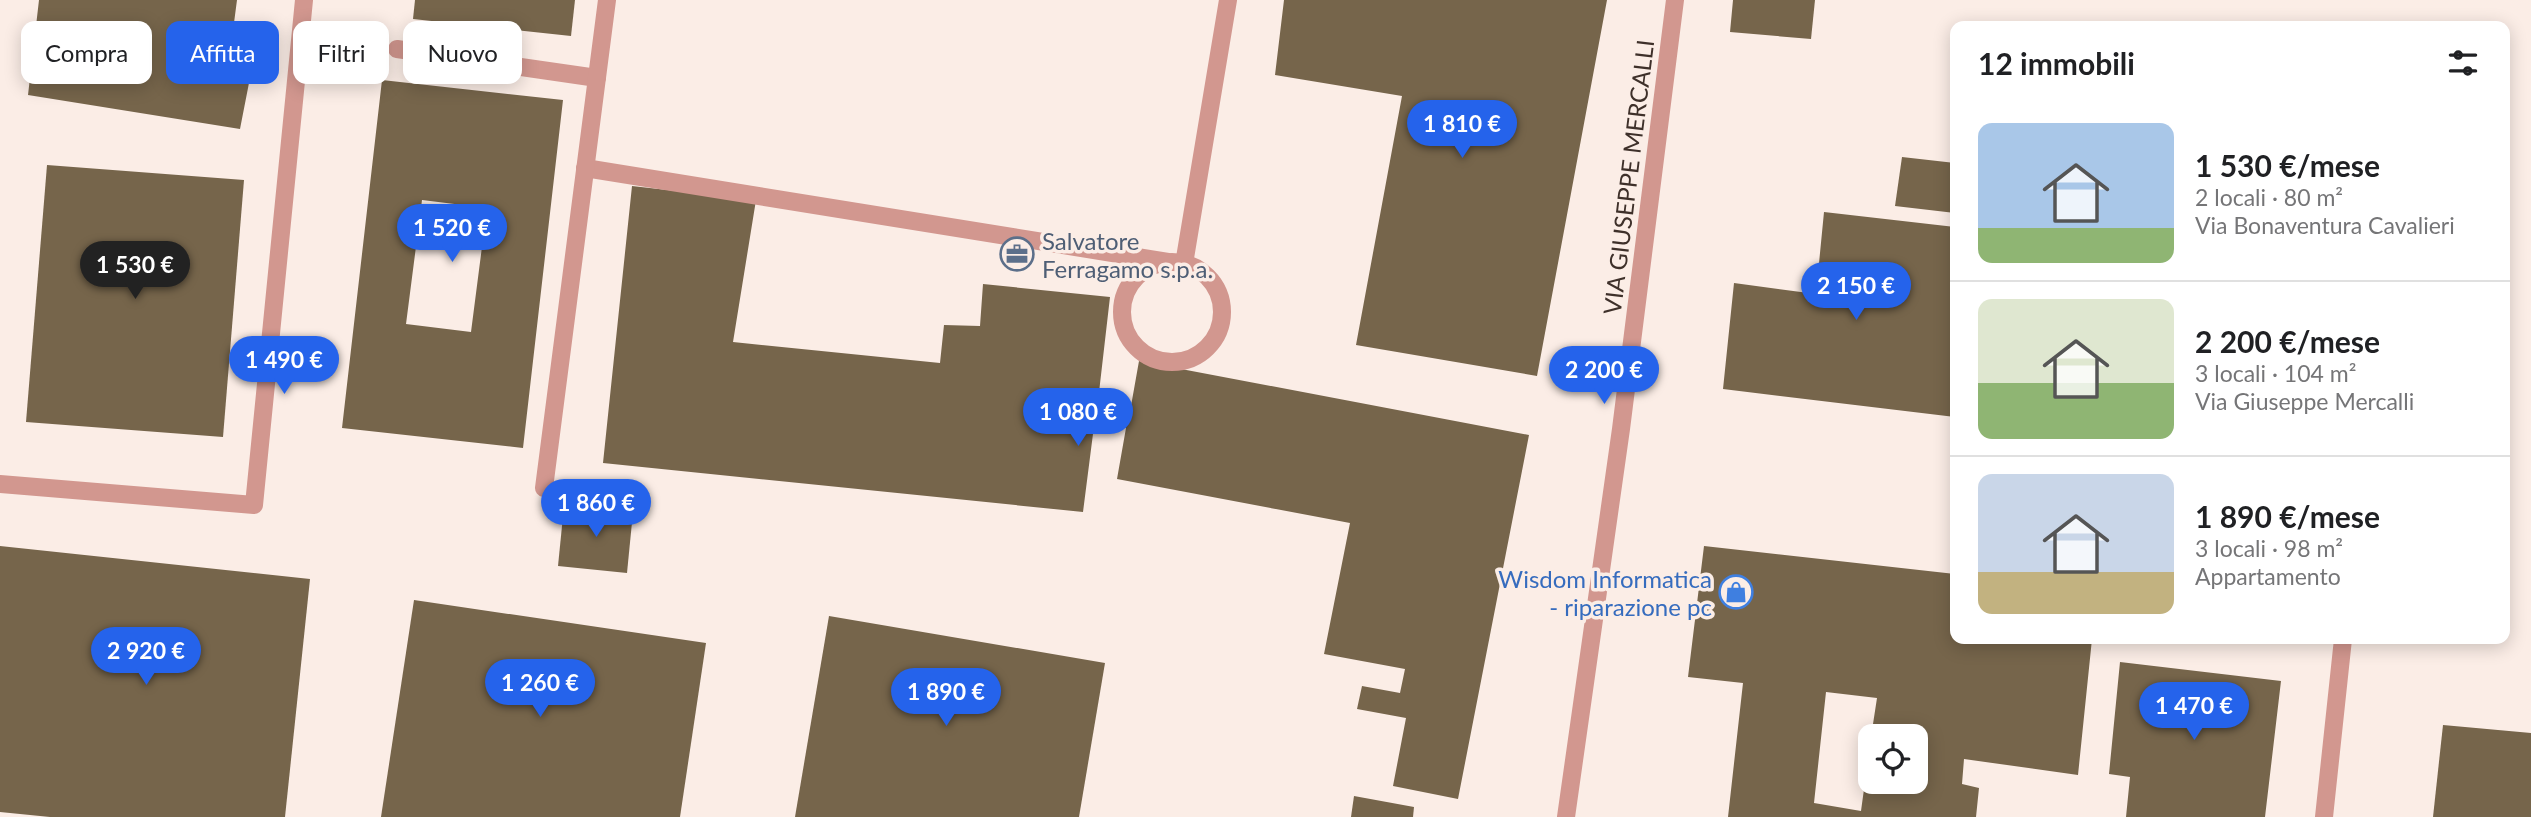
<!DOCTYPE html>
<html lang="it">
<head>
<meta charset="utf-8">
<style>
  :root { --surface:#fff; --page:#f2f2f2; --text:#202124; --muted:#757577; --line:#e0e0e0; --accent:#2563eb }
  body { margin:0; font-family:Lato,sans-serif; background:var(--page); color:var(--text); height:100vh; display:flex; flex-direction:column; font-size:26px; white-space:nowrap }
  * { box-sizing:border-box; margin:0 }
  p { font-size:23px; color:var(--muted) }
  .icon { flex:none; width:38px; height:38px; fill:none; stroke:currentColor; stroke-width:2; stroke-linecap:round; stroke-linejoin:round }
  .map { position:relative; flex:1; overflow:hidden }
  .drawer { position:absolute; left:1950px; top:21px; width:560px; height:623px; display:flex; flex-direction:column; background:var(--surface); border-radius:14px; box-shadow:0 4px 18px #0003 }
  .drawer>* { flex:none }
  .hud { position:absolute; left:21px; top:21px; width:665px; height:63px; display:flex; gap:14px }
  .tools { position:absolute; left:1858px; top:724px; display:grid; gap:14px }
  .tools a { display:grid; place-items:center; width:70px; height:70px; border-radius:14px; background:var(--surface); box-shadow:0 4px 18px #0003; font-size:35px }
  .price { position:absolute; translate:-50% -60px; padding:0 16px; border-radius:24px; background:var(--accent); color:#fff; font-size:23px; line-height:46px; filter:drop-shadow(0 2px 4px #0008) }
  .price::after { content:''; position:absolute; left:50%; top:42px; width:21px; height:16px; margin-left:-10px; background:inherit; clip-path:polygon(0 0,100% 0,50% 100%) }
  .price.selected { background:#222; color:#fff }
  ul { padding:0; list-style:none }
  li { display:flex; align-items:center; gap:21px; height:175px; padding:0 28px }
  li+li { border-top:2px solid var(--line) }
  li span { display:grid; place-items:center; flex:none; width:196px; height:140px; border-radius:14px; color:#555 }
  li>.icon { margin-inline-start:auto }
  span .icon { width:84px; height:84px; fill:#fffc; stroke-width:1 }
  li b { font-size:30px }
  h2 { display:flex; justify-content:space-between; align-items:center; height:84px; padding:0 28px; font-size:30px }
  .pill { padding:0 24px; border-radius:14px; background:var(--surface); box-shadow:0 4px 18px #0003; font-size:24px; line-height:63px }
  .pill.selected { background:var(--accent); color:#fff }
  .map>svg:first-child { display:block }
  .building { fill:#76654b; fill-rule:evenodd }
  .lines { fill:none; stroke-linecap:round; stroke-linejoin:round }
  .lane { stroke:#d2978f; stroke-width:18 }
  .street { stroke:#d2978f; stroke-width:18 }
  .labels { text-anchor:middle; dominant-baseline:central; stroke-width:7; stroke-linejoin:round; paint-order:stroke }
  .street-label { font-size:24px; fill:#3e302a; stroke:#fbede6 }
  .service-label { font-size:24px; fill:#4e5e75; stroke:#fbede6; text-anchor:start }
  .shop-label { font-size:24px; fill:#366cbe; stroke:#fbede6; text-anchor:end }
</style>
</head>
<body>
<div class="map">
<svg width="2531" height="817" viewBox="0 0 2531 817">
  <rect width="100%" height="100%" fill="#fbede6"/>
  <g class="building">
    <path d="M 39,0 L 237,0 L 232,38 L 257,42 L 240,129 L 28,95 Z"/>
    <path d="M 415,0 L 575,0 L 571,36 L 413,19 Z"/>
    <path d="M 1284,0 L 1607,0 L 1537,376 L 1356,345 L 1402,96 L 1275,75 Z"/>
    <path d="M 1733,0 L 1815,0 L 1811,39 L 1730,32 Z"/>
    <path d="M 382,80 L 563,100 L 523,448 L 342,428 ZM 422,200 L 487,208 L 471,332 L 406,324 Z"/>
    <path d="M 1902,157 L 1955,163 L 1955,213 L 1895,206 Z"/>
    <path d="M 47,165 L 244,180 L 223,437 L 26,422 Z"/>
    <path d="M 632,186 L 756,200 L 733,342 L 940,363 L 944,325 L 980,326 L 983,284 L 1110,297 L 1098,401 L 1131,406 L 1139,361 L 1529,435 L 1458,799 L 1393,786 L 1406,718 L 1357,709 L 1362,686 L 1400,693 L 1405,669 L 1324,654 L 1350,523 L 1117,479 L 1126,428 L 1094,426 L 1083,512 L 603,463 Z"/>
    <path d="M 1824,212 L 1955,227 L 1955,417 L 1723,389 L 1734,283 L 1816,294 Z"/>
    <path d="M 564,506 L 633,512 L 627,573 L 558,566 Z"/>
    <path d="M 0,546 L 310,579 L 285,817 L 50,817 L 0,812 Z"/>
    <path d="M 1704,546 L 1955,574 L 1955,639 L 2092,639 L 2078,775 L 1964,759 L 1962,784 L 1979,788 L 1976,817 L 1728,817 L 1743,683 L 1688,677 ZM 1826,692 L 1877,698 L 1871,737 L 1916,737 L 1916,782 L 1871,782 L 1869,753 L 1861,811 L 1814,803 Z"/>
    <path d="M 414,600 L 706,643 L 680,817 L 381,817 Z"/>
    <path d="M 829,616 L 1105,663 L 1079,817 L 795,817 Z"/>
    <path d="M 2120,662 L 2281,681 L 2265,817 L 2126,817 L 2130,777 L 2109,774 Z"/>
    <path d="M 2443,725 L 2531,733 L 2531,817 L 2433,817 Z"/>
    <path d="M 1354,796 L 1414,807 L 1413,817 L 1351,817 Z"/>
  </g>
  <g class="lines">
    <g class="lane">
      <path d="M 397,49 L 597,78"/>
      <path d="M 585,168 L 1168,262"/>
      <circle cx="1172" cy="312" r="50"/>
      <path d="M 1184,264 L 1228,0"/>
      <path d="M 544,488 L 607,0"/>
    </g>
    <g class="street">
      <path d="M 0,484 L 254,505 L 304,0"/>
      <path d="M 1566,817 L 1621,429 L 1675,0"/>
      <path d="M 2324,817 L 2343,639"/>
    </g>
  </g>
  <defs>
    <symbol id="office-ring" viewBox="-11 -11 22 22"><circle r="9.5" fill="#fbede6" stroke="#5c6f8a" stroke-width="1.5"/><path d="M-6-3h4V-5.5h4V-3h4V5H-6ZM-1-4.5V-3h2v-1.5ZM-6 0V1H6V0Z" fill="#5c6f8a"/></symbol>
    <symbol id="shop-ring" viewBox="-11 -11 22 22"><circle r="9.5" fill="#fbede6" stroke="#3f7fe0" stroke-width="1.5"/><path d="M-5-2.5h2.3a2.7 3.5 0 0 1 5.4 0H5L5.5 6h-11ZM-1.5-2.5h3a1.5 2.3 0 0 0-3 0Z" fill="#3f7fe0"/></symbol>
  </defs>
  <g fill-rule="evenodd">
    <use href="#office-ring" x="998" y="235" width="38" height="38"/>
    <use href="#shop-ring" x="1717" y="573" width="38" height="38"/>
  </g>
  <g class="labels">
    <g class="street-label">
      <text transform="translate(1628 177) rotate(-83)">VIA GIUSEPPE MERCALLI</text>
    </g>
    <g class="service-label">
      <text x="1042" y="240">Salvatore<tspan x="1042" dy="28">Ferragamo s.p.a.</tspan></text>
    </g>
    <g class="shop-label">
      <text x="1712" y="578">Wisdom Informatica<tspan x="1712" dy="28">- riparazione pc</tspan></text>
    </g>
  </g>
</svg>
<div class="tools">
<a><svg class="icon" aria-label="locate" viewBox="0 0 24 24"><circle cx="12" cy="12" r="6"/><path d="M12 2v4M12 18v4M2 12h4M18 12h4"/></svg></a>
</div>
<b class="price" style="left:1462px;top:160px">1 810 €</b>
<b class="price" style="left:452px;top:264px">1 520 €</b>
<b class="price selected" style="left:135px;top:301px">1 530 €</b>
<b class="price" style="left:1856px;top:322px">2 150 €</b>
<b class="price" style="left:284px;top:396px">1 490 €</b>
<b class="price" style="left:1604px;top:406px">2 200 €</b>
<b class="price" style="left:1078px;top:448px">1 080 €</b>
<b class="price" style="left:596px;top:539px">1 860 €</b>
<b class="price" style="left:146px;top:687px">2 920 €</b>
<b class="price" style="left:540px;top:719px">1 260 €</b>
<b class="price" style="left:946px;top:728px">1 890 €</b>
<b class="price" style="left:2194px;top:742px">1 470 €</b>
<div class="hud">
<a class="pill">Compra</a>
<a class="pill selected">Affitta</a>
<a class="pill">Filtri</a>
<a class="pill">Nuovo</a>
</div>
<section class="drawer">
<h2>12 immobili<svg class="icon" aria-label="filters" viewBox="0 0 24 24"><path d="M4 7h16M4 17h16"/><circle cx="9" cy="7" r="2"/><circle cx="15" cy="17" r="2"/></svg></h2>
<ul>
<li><span style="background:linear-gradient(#a9c7e8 75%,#8fb573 0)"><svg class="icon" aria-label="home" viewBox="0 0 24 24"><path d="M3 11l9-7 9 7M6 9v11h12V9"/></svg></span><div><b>1 530 €/mese</b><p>2 locali · 80 m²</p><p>Via Bonaventura Cavalieri</p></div></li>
<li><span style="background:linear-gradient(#dfe7d0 60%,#8fb573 0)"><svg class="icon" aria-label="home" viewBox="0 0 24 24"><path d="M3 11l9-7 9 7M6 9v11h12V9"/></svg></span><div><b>2 200 €/mese</b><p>3 locali · 104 m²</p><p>Via Giuseppe Mercalli</p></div></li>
<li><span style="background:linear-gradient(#c9d6e8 70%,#c2b280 0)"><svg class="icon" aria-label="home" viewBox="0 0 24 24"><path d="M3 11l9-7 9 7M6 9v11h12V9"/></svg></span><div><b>1 890 €/mese</b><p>3 locali · 98 m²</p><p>Appartamento</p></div></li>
</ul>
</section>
</div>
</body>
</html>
